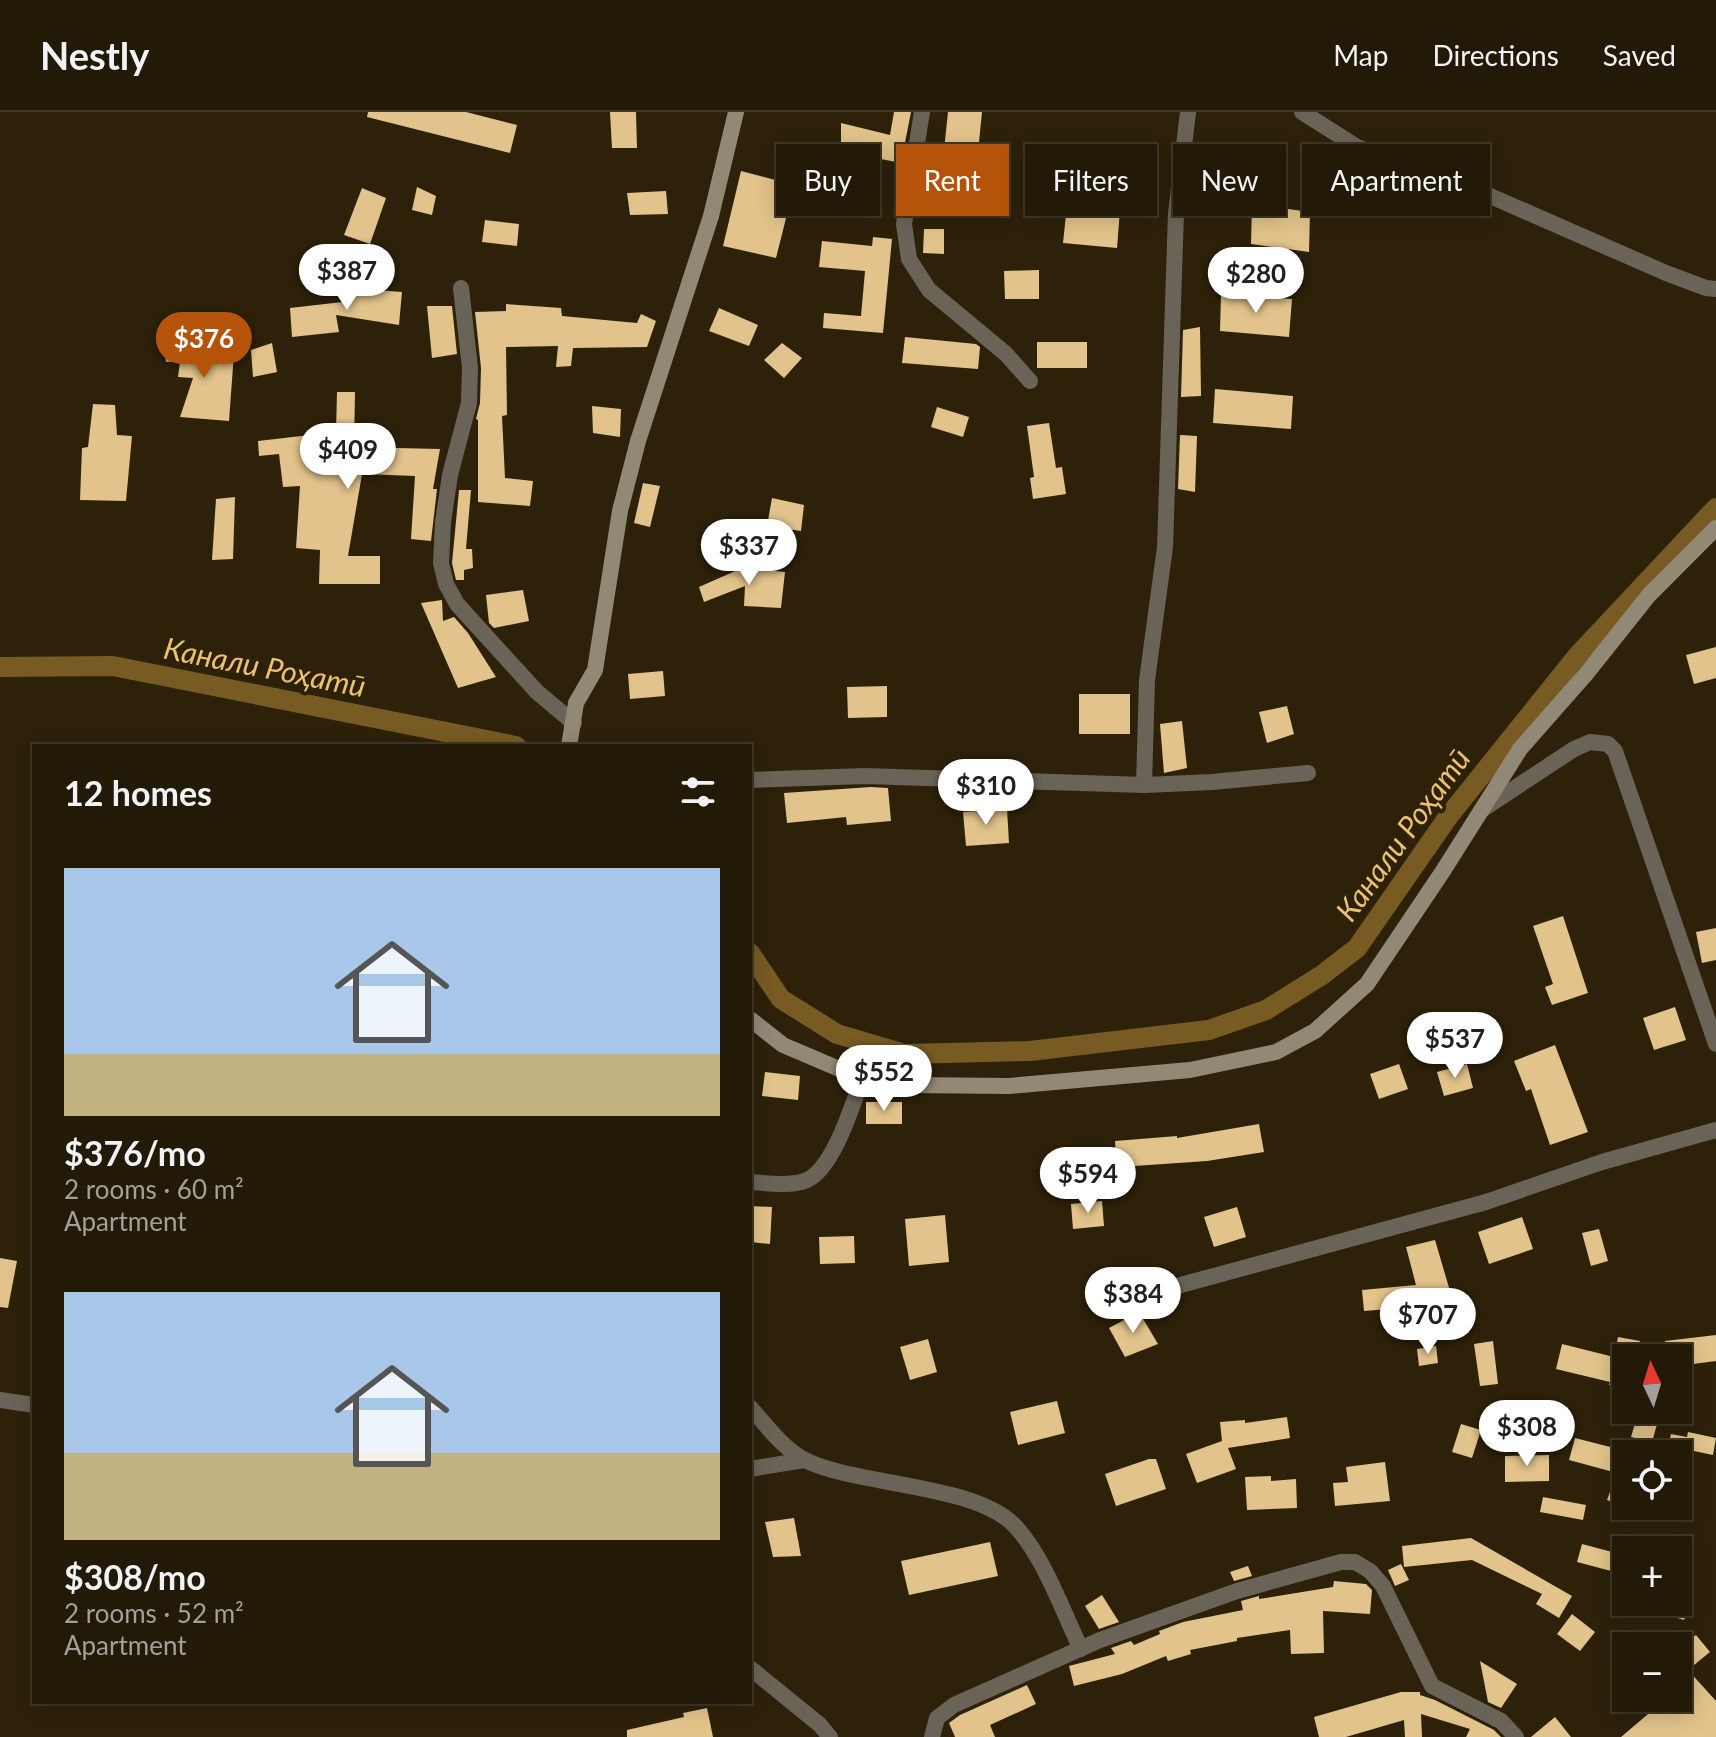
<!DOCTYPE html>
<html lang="en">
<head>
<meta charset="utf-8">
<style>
  :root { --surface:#221907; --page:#2e2615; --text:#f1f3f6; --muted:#a2a09b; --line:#3f3828; --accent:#b45309 }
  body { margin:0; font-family:Lato,sans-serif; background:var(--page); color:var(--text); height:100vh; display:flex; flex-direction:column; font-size:30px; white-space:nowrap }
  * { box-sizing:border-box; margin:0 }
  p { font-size:26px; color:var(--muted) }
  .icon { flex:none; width:44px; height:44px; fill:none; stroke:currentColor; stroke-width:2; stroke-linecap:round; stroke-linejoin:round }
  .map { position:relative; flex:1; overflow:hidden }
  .details { position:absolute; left:32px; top:632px; width:720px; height:960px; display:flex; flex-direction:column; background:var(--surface); border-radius:0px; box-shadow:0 4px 20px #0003,0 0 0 2px var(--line) }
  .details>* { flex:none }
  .hud { position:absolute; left:776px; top:32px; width:760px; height:72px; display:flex; gap:16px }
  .needle { width:52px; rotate:356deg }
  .buttons { position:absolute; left:1612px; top:1232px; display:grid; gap:16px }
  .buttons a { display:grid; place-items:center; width:80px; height:80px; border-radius:0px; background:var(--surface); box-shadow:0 4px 20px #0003,0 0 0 2px var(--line); font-size:40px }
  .price { position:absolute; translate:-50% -68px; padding:0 18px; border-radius:28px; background:#fff; color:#222; font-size:26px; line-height:52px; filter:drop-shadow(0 2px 4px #0008) }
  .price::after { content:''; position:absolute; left:50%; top:48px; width:24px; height:18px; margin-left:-12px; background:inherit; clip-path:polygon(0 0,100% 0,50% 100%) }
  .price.current { background:var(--accent); color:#fff }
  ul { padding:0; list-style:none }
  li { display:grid; align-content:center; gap:16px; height:424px; padding:0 32px }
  li span { display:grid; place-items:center; height:248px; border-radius:0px; color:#555 }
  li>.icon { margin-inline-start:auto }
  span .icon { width:144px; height:144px; fill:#fffc; stroke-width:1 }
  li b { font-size:34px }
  h2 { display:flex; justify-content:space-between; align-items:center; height:96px; padding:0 32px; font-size:34px }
  .chip { padding:0 28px; border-radius:0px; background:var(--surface); box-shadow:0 4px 20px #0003,0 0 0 2px var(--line); font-size:28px; line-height:72px }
  .chip.current { background:var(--accent); color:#fff }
  header { display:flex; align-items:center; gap:48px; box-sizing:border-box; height:112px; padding:0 40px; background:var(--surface); border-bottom:2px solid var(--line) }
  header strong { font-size:38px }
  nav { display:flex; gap:44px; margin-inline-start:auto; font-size:28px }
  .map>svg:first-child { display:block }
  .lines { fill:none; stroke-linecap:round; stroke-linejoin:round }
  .canal { stroke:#775b23; stroke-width:20 }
  .building { fill:#e2c38b }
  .street { stroke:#6a6458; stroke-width:16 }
  .secondary { stroke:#928876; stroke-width:16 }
  .labels { text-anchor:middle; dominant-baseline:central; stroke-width:8; stroke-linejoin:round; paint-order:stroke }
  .water-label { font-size:30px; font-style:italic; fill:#ecc271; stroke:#2d2109 }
</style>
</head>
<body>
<header>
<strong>Nestly</strong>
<nav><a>Map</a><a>Directions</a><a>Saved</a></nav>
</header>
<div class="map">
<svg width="1716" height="1625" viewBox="0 0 1716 1625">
  <rect width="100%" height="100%" fill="#2d2109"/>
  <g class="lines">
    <g class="canal">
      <path d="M 0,555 L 113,554 L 516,634"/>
      <path d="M 750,841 L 781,887 L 837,922 L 905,942 L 1030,939 L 1209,918 L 1266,898 L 1322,863 L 1357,836 L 1448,705 L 1578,543 L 1716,396"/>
    </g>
  </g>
  <g class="building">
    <path d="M 368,0 L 466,0 L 517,13 L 510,41 L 367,5 Z"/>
    <path d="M 610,0 L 636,0 L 637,36 L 612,36 Z"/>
    <path d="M 894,0 L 911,0 L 901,51 L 841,39 L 841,11 L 890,23 Z"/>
    <path d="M 948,0 L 982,0 L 975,71 L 941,67 Z"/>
    <path d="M 783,35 L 803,39 L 776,146 L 723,134 L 741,59 L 776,68 Z"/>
    <path d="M 417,75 L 436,84 L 432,103 L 412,98 Z"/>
    <path d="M 362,76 L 386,86 L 370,132 L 344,123 Z"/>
    <path d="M 666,79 L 668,102 L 630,103 L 627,81 Z"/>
    <path d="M 1252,92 L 1310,100 L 1309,140 L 1251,132 Z"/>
    <path d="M 1067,93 L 1120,98 L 1117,136 L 1063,131 Z"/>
    <path d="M 485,108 L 519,112 L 517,134 L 482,130 Z"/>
    <path d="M 924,117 L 944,117 L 944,142 L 923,141 Z"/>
    <path d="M 873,125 L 892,127 L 883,221 L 823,216 L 824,201 L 861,204 L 865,159 L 819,155 L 822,129 L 872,134 Z"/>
    <path d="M 1039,158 L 1039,187 L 1005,187 L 1004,159 Z"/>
    <path d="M 352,176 L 402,180 L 399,213 L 336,203 L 339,220 L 292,225 L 290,196 L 351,189 Z"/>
    <path d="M 1221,182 L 1292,187 L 1289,225 L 1220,219 Z"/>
    <path d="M 506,192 L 561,196 L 562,204 L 637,211 L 641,202 L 656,209 L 647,235 L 573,236 L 571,254 L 556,255 L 558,234 L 506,235 L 507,303 L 502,304 L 505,366 L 533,369 L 530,394 L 478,390 L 478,308 L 476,307 L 480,291 L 481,256 L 475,200 L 506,199 Z"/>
    <path d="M 427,194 L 452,194 L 457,242 L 432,246 Z"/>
    <path d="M 719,196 L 758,213 L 749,234 L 709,219 Z"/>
    <path d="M 1200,215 L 1201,284 L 1181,285 L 1183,218 Z"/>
    <path d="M 905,225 L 976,232 L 980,235 L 978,257 L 902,251 Z"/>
    <path d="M 183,226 L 184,236 L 234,241 L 229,309 L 180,305 L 193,266 L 178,265 L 180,249 L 166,250 L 163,228 Z"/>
    <rect x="1037" y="230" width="50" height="26"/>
    <path d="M 272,231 L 277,260 L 253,265 L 251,238 Z"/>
    <path d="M 782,231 L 802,246 L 784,266 L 764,248 Z"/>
    <path d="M 1215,277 L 1293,284 L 1291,317 L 1213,311 Z"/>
    <path d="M 337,280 L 355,280 L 354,335 L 440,337 L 433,377 L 437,377 L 431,429 L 411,427 L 415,364 L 362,362 L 348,444 L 380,444 L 380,472 L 319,472 L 320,438 L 296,436 L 300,374 L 283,375 L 279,342 L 259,344 L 258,329 L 336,320 Z"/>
    <path d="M 93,292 L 115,293 L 117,323 L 132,324 L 126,389 L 80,388 L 82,336 L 88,335 Z"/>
    <path d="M 592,294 L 621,297 L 620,325 L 593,321 Z"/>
    <path d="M 937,295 L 969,305 L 963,325 L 931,315 Z"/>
    <path d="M 1049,311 L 1056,356 L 1062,355 L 1066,382 L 1033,387 L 1030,366 L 1034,365 L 1027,314 Z"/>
    <path d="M 1180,323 L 1197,324 L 1195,380 L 1178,377 Z"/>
    <path d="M 643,371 L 660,374 L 650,415 L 634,411 Z"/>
    <path d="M 459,378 L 471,378 L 466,437 L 472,437 L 473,456 L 464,458 L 464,468 L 456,468 L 452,451 Z"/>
    <path d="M 235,385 L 233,447 L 212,448 L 216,387 Z"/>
    <path d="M 772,386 L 804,393 L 801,419 L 767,414 Z"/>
    <path d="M 742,456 L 785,460 L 781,496 L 744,494 L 745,474 L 704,490 L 699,475 Z"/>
    <path d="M 523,478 L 529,509 L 494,516 L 489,511 L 486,483 Z"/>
    <path d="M 442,488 L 443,509 L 454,505 L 468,521 L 496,565 L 458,576 L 421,491 Z"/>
    <path d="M 1716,535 L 1716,566 L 1694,572 L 1686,543 Z"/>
    <path d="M 663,559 L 665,584 L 630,587 L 628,562 Z"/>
    <path d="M 887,574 L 887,605 L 848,606 L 847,575 Z"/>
    <rect x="1079" y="582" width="51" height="40"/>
    <path d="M 1287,594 L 1294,622 L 1267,631 L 1259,600 Z"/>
    <path d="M 1182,609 L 1187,656 L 1164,661 L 1160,612 Z"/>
    <path d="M 871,675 L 888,676 L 891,709 L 847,713 L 846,705 L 787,711 L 784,681 Z"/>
    <path d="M 1007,697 L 1009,731 L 966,734 L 963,700 Z"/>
    <path d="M 1563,804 L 1588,881 L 1552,893 L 1545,875 L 1553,872 L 1533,814 Z"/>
    <path d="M 1716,816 L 1716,848 L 1702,851 L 1696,820 Z"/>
    <path d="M 1675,895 L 1686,928 L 1654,938 L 1643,906 Z"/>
    <path d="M 1555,933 L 1588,1020 L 1550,1033 L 1531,977 L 1526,979 L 1514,949 Z"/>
    <path d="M 1399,952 L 1408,977 L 1379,987 L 1370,962 Z"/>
    <path d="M 1467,952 L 1473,976 L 1444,984 L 1437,960 Z"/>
    <path d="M 765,960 L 800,964 L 798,988 L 762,984 Z"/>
    <rect x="866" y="990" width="36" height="22"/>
    <path d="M 1259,1012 L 1264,1040 L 1207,1049 L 1134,1054 L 1135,1066 L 1117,1067 L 1115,1029 L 1177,1024 L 1177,1026 Z"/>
    <path d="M 1102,1089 L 1104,1114 L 1073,1117 L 1071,1092 Z"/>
    <path d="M 750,1094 L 772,1095 L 770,1132 L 750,1130 Z"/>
    <path d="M 1237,1095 L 1246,1125 L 1214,1135 L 1204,1105 Z"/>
    <path d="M 945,1103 L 949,1150 L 909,1154 L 905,1107 Z"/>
    <path d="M 1522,1105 L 1533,1137 L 1489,1152 L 1478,1120 Z"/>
    <path d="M 1599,1117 L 1608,1149 L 1591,1154 L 1582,1121 Z"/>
    <path d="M 854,1124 L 855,1151 L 820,1152 L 819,1125 Z"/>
    <path d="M 1435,1128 L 1450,1179 L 1400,1192 L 1400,1196 L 1364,1199 L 1362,1178 L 1416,1173 L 1406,1135 Z"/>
    <path d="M 0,1146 L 17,1149 L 8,1196 L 0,1195 Z"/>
    <path d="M 1139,1200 L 1158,1232 L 1125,1245 L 1109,1216 Z"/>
    <path d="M 1716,1223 L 1716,1249 L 1678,1254 L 1678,1246 L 1668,1246 L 1665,1229 Z"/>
    <path d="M 1618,1225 L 1640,1229 L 1636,1246 L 1618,1246 L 1626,1248 L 1626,1276 L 1609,1273 L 1610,1270 L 1556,1257 L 1562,1232 L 1614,1245 Z"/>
    <path d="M 928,1227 L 937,1260 L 910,1268 L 900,1235 Z"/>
    <path d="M 1493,1229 L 1498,1272 L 1480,1274 L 1474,1232 Z"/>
    <path d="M 1436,1234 L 1438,1251 L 1419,1254 L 1417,1237 Z"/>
    <path d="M 1057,1289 L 1065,1321 L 1018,1333 L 1010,1300 Z"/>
    <path d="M 1639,1298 L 1661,1298 L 1652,1330 L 1631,1325 Z"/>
    <path d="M 1287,1305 L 1290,1326 L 1228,1336 L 1236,1357 L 1197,1371 L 1186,1342 L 1222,1329 L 1220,1310 L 1245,1308 L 1245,1311 Z"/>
    <path d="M 1461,1312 L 1481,1318 L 1472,1346 L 1452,1340 Z"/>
    <path d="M 1688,1320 L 1716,1326 L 1713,1343 L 1689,1338 L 1687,1344 L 1667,1340 L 1671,1322 L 1687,1325 Z"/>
    <path d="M 1575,1326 L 1626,1339 L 1626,1395 L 1607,1388 L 1617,1361 L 1569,1348 Z"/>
    <path d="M 1549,1343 L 1549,1369 L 1505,1370 L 1505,1344 Z"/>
    <path d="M 1149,1347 L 1156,1347 L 1166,1377 L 1116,1394 L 1105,1362 Z"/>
    <path d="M 1385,1350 L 1390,1389 L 1335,1394 L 1333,1371 L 1348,1370 L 1346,1355 Z"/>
    <path d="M 1271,1364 L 1271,1369 L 1296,1367 L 1297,1396 L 1247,1398 L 1245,1365 Z"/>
    <path d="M 1543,1385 L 1586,1393 L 1583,1408 L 1540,1400 Z"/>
    <path d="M 794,1406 L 801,1444 L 773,1445 L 765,1410 Z"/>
    <path d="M 1471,1426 L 1572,1484 L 1559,1506 L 1536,1492 L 1542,1482 L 1472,1448 L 1404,1455 L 1402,1434 Z"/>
    <path d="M 990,1430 L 998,1464 L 909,1483 L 901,1449 Z"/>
    <path d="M 1582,1432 L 1616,1441 L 1611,1459 L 1577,1450 Z"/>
    <path d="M 1401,1452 L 1409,1468 L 1395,1474 L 1388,1458 Z"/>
    <path d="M 1248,1454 L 1252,1464 L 1234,1469 L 1230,1460 Z"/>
    <path d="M 1334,1469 L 1366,1472 L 1372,1478 L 1370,1502 L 1323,1499 L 1324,1541 L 1291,1542 L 1290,1518 L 1237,1526 L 1237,1529 L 1190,1538 L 1191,1542 L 1168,1549 L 1166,1544 L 1122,1562 L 1074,1574 L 1069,1554 L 1115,1542 L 1111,1536 L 1131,1529 L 1134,1533 L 1160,1522 L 1159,1519 L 1183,1510 L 1243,1498 L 1241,1489 L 1259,1484 L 1259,1487 L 1333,1475 Z"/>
    <path d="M 1102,1483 L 1119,1510 L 1099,1517 L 1085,1494 Z"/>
    <path d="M 1639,1490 L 1690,1490 L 1684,1508 L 1639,1494 Z"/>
    <path d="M 1572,1502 L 1595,1520 L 1580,1539 L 1557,1522 Z"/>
    <path d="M 1696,1523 L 1710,1540 L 1688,1558 L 1716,1589 L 1716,1625 L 1621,1625 L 1667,1586 L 1678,1586 L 1678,1537 Z"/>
    <path d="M 1480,1549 L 1517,1572 L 1501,1596 L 1488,1590 Z"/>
    <path d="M 1027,1573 L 1036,1592 L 990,1613 L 995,1625 L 955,1625 L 949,1611 L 960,1603 Z"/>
    <path d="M 1401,1580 L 1420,1580 L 1420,1583 L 1435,1588 L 1494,1618 L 1501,1625 L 1466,1625 L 1470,1617 L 1421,1602 L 1422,1625 L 1405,1625 L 1404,1608 L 1346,1625 L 1319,1625 L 1314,1605 Z"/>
    <path d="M 707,1596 L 713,1625 L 627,1625 L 627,1618 L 684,1605 L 683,1601 Z"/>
    <path d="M 1555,1605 L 1571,1625 L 1531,1625 Z"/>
  </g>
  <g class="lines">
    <g class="street">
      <path d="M 922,0 L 904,112 L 909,147 L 929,178 L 1006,242 L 1030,269"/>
      <path d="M 1302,0 L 1357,35 L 1488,83 L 1666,161 L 1706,176 L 1716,177"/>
      <path d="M 461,176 L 470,256 L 469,291 L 450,363 L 443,410 L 441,451 L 446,472 L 457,492 L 537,580 L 574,611"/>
      <path d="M 750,668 L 865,664 L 1144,673 L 1212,670 L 1308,661"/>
      <path d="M 1144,673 L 1147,568 L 1165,435 L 1176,101 L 1188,0"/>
      <path d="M 1483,697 L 1574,637 L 1590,630 L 1608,632 L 1615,639 L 1716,932"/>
      <path d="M 750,1070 C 768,1071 790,1075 807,1068 C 834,1056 853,991 863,964"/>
      <path d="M 1155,1180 L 1486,1090 L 1602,1050 L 1716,1018"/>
      <path d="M 0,1288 L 34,1293"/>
      <path d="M 750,1295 C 766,1313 784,1338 807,1349 C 860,1374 976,1372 1015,1414 C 1044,1445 1062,1498 1081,1537"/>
      <path d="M 750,1357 L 804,1348"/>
      <path d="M 750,1556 L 820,1613 L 830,1625"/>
      <path d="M 932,1625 L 937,1606 L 954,1593 L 1100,1528 L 1237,1479 L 1341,1450 L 1355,1450 L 1370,1459 L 1383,1474 L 1432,1574 L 1501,1609 L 1516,1625"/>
    </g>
    <g class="secondary">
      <path d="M 569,634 L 576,591 L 595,558 L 620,399 L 638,329 L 711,104 L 736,0"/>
      <path d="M 750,907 L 783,933 L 851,962 L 906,973 L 1009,974 L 1190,958 L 1276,940 L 1315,919 L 1367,872 L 1443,759 L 1520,637 L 1586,562 L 1649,483 L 1716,416"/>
    </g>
  </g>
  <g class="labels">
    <g class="water-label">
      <text transform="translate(265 554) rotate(11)">Канали Роҳатӣ</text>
      <text transform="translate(1402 722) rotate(-54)">Канали Роҳатӣ</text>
    </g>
  </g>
</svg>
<div class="buttons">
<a><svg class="needle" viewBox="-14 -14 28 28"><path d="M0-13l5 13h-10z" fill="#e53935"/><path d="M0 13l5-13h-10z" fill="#a2a09b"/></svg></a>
<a><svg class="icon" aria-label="locate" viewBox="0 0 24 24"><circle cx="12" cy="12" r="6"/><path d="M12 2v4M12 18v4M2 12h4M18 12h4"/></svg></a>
<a>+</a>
<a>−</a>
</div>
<b class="price" style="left:347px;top:200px">$387</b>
<b class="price" style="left:1256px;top:203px">$280</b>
<b class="price current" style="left:204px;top:268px">$376</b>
<b class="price" style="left:348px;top:379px">$409</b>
<b class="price" style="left:749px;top:475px">$337</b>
<b class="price" style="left:986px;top:715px">$310</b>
<b class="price" style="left:1455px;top:968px">$537</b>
<b class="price" style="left:884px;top:1001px">$552</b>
<b class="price" style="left:1088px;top:1103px">$594</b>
<b class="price" style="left:1133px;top:1223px">$384</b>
<b class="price" style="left:1428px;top:1244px">$707</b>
<b class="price" style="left:1527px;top:1356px">$308</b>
<div class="hud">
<a class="chip">Buy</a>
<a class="chip current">Rent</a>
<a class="chip">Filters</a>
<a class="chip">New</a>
<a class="chip">Apartment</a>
</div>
<section class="details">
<h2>12 homes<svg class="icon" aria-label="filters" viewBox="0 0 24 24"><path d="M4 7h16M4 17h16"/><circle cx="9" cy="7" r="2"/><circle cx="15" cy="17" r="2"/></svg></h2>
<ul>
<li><span style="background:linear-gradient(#a9c7e8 75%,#c2b280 0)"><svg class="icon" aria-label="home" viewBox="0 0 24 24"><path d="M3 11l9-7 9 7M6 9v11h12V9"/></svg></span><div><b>$376/mo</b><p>2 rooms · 60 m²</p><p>Apartment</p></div></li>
<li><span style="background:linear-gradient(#a9c7e8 65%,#c2b280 0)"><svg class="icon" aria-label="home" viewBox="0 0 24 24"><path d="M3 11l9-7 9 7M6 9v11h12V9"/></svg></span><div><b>$308/mo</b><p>2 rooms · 52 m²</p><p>Apartment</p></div></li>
</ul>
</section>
</div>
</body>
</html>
